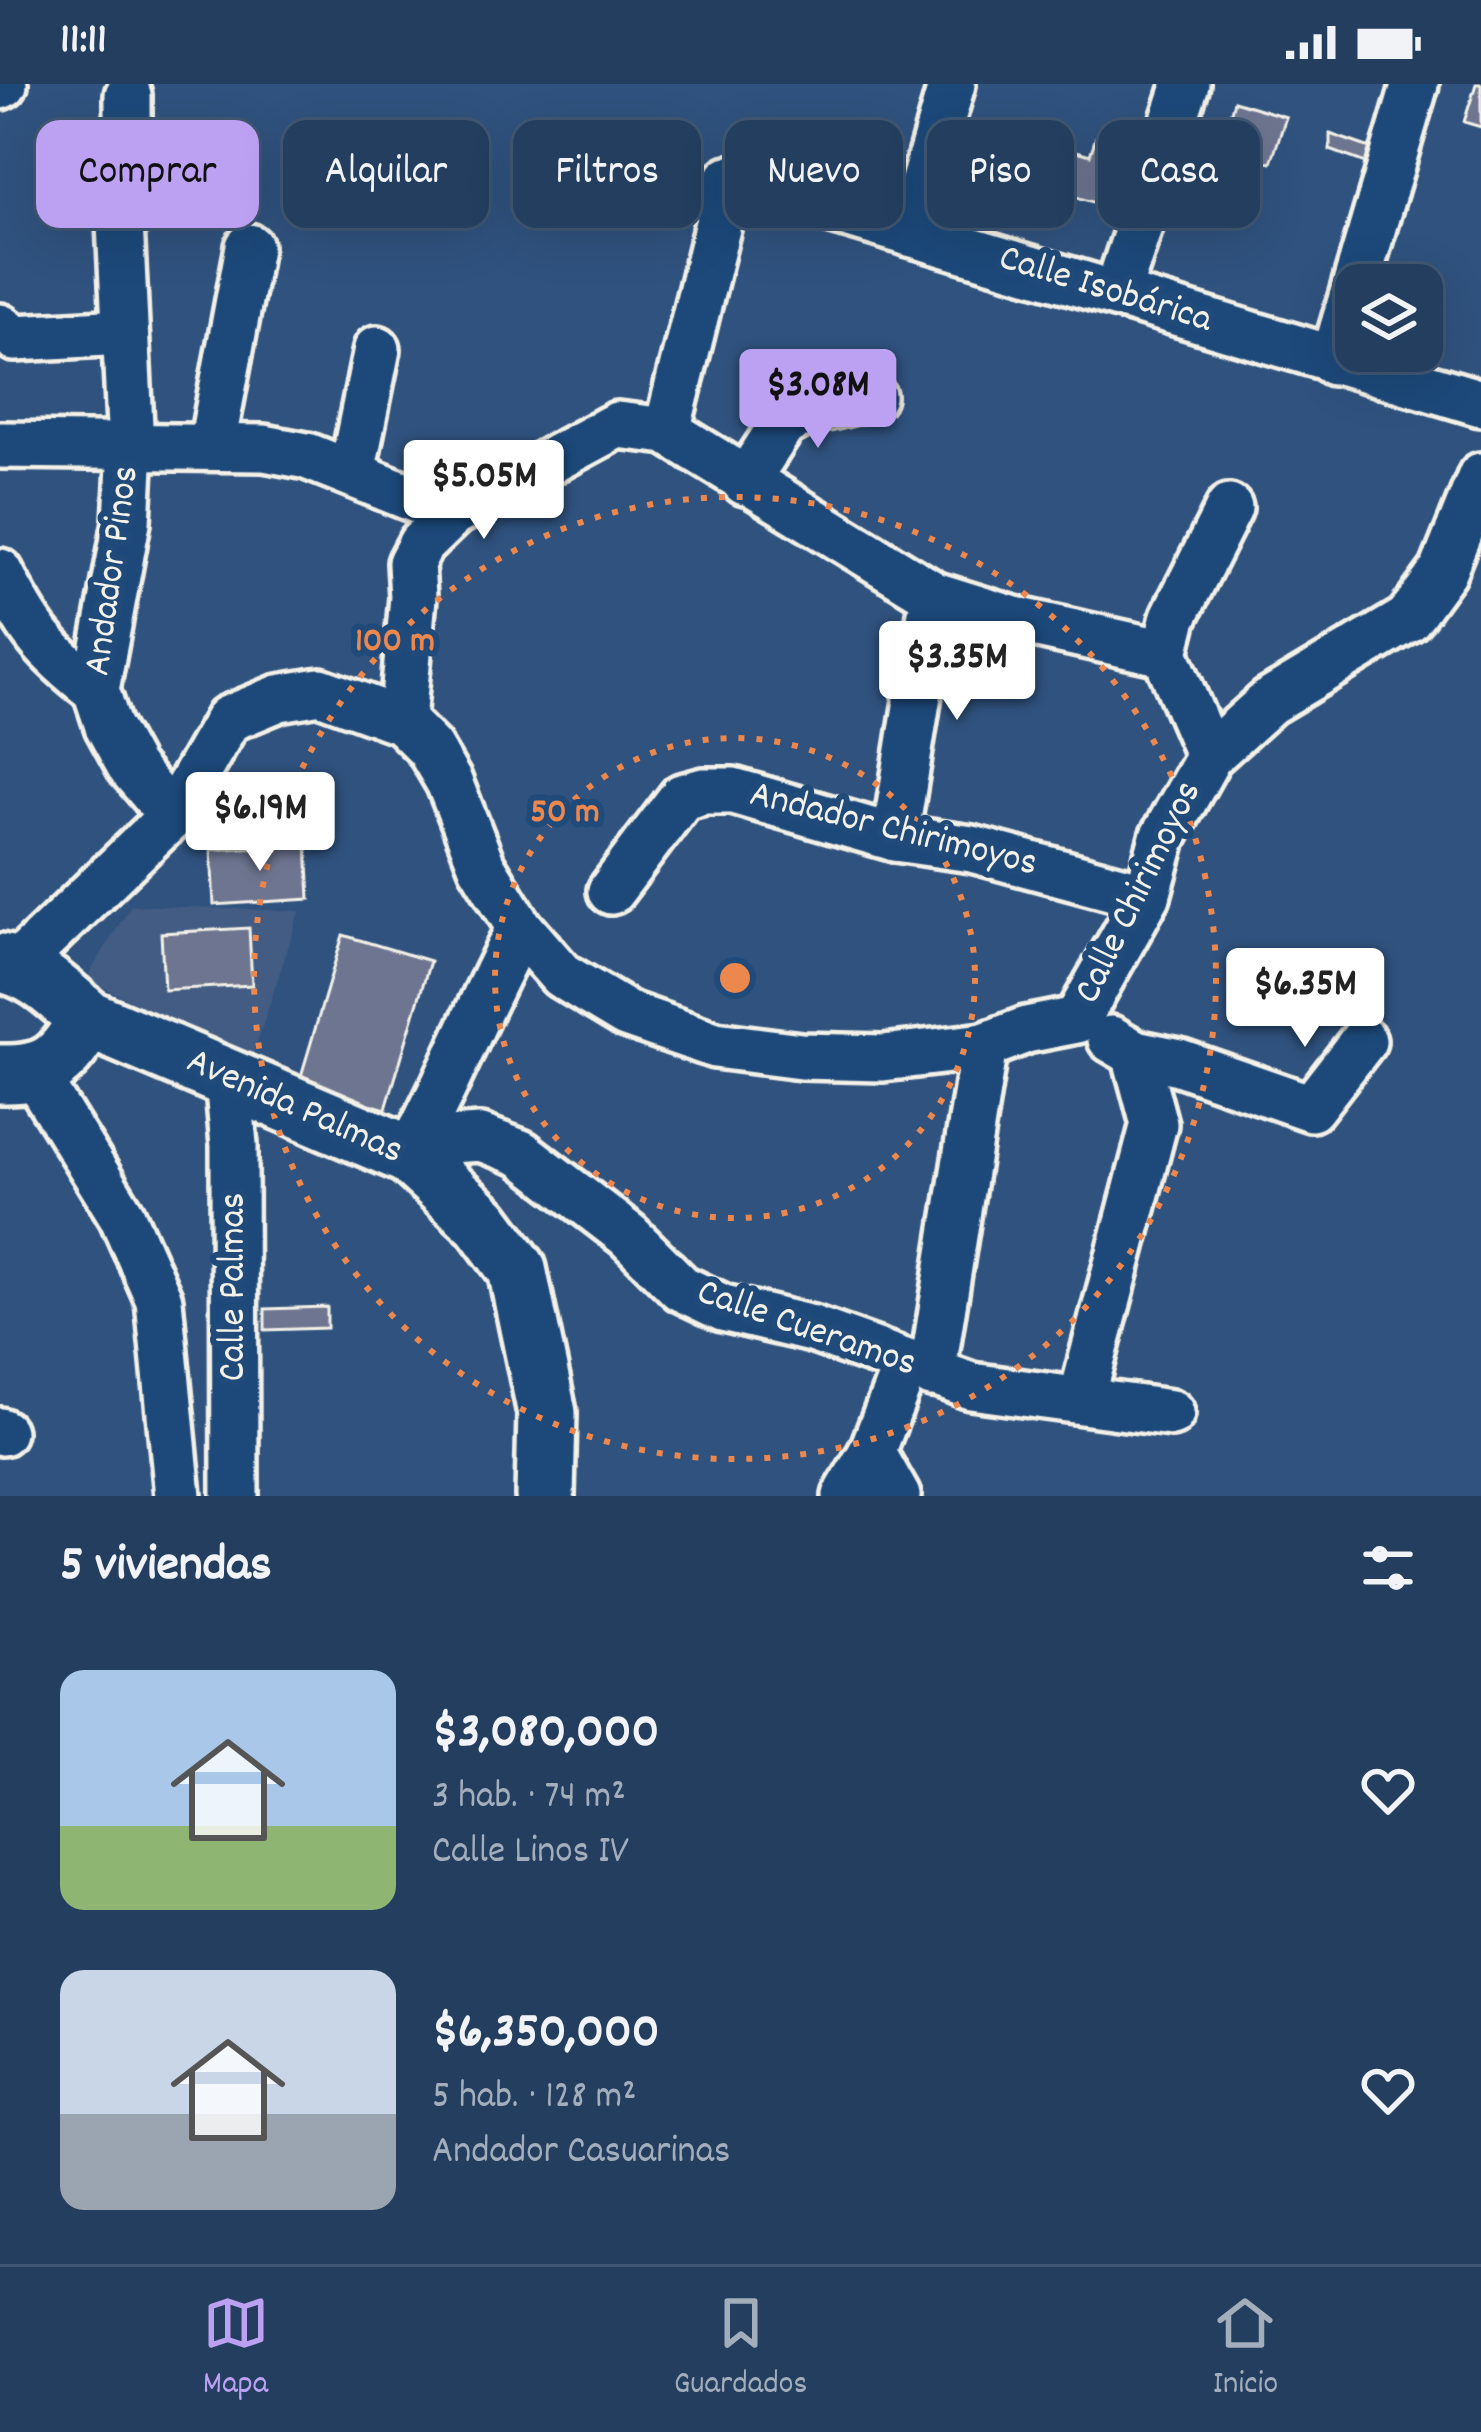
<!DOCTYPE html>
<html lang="es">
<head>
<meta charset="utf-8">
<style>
  :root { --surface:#233e5e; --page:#2b4564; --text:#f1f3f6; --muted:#a3aebc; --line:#405773; --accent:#bca0f2 }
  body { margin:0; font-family:Dekko,sans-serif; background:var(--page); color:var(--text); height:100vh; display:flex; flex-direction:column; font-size:45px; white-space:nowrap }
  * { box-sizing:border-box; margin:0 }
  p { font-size:39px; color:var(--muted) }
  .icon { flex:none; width:66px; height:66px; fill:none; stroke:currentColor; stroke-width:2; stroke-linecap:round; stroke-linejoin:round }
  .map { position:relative; height:1412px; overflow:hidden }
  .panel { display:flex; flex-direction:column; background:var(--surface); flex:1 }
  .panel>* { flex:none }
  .banner { position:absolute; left:36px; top:36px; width:1410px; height:108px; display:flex; gap:24px }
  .tools { position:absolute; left:1335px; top:180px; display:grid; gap:24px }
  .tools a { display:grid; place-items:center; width:108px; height:108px; border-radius:24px; background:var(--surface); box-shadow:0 12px 48px #0002,0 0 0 3px var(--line); font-size:60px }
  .price { position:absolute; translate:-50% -102px; padding:0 27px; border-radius:12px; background:#fff; color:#222; font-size:39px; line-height:78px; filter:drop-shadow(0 3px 6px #0008) }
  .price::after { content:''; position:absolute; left:50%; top:72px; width:36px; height:27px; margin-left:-18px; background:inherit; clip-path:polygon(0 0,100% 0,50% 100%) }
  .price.selected { background:var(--accent); color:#111 }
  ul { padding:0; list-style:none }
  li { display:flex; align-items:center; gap:36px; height:300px; padding:0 60px }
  li span { display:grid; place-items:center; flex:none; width:336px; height:240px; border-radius:24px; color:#555 }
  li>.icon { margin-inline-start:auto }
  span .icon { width:144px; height:144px; fill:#fffc; stroke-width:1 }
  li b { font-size:51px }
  h2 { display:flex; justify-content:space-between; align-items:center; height:144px; padding:0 60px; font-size:51px }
  .chip { padding:0 42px; border-radius:24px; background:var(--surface); box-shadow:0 12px 48px #0002,0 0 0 3px var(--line); font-size:42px; line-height:108px }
  .chip.selected { background:var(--accent); color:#111 }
  .status { display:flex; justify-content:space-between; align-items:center; height:84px; padding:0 60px; background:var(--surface); direction:ltr }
  .status svg { height:33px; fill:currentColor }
  .tabs { display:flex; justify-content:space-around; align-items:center; height:168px; border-top:3px solid var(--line); background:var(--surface); font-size:33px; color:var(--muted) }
  .tabs a { display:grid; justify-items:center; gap:6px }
  .tabs .selected { color:var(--accent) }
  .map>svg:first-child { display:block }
  .built { fill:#425c83 }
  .building { fill:#6d7490; stroke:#f4f1e8; stroke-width:3 }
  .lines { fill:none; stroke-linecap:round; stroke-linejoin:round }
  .minor-casing { stroke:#f4f1e8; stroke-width:54 }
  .major-casing { stroke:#f4f1e8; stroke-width:66 }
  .minor { stroke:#1f4a7a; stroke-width:45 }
  .major { stroke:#1f4a7a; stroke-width:57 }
  .ring { fill:none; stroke:#ec874e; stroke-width:6; stroke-dasharray:6 12 }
  .labels { text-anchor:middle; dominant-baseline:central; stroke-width:12; stroke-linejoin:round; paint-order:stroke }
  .street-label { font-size:39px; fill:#f4f1e8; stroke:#1f4a7a }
  .centre { fill:#ec874e; stroke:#1f4a7a; stroke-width:6 }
  .ring-label { font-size:36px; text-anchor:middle; font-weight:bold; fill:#ec874e; stroke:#1f4a7a; stroke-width:12; stroke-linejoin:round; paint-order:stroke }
</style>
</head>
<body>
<div class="status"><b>11:11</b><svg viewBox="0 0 49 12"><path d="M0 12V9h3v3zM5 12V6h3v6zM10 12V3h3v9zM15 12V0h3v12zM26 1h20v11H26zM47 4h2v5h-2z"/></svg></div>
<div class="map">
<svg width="1481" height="1412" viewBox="0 0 1481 1412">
  <rect width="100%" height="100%" fill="#2f527e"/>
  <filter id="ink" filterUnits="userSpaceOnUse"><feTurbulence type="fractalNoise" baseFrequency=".00833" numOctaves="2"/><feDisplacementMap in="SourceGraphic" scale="24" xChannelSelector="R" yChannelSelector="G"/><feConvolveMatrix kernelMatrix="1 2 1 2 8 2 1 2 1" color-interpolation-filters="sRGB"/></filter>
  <g filter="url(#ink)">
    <path class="built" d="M 131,821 L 300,827 L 252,974 L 86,895 Z"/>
    <g class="building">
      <path d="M 1476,0 L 1481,0 L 1481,43 L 1464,38 Z"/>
      <path d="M 1234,17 L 1286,33 L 1271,79 L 1220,64 Z"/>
      <path d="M 1000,46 L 1039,59 L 1029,91 L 989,78 Z"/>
      <path d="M 1330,50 L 1373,65 L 1368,80 L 1330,66 Z"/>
      <path d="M 1096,53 L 1144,67 L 1125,128 L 1040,102 L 1052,66 L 1066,71 L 1067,64 L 1090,71 Z"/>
      <path d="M 307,760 L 310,815 L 214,821 L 211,766 Z"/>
      <path d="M 249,844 L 252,901 L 164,906 L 161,849 Z"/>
      <path d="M 343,851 L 430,877 L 386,1025 L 299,999 Z"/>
      <path d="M 327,1223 L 327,1244 L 265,1246 L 265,1225 Z"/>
    </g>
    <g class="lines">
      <defs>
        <g id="minor">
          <path d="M 0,2 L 4,0"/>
          <path d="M 128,11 L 128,92 L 120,139 L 131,363 L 127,438 L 96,606 L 108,642 L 131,684 L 172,732"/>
          <path d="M 909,149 L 952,0"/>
          <path d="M 1117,209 L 1186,0"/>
          <path d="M 0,243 L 15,254 L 124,248"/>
          <path d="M 1333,278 L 1415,0"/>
          <path d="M 667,347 L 729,95 L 1481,319"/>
          <path d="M 0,361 L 264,364 L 307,372 L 452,430"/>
          <path d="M 212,361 L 249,163"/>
          <path d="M 352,388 L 377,265"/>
          <path d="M 745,398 L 783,340 L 805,328 L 872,312"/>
          <path d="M 0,488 C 29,546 44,566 96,606"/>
          <path d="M 1165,569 L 1174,533 L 1229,424"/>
          <path d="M 1165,569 L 1209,672"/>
          <path d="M 402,637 L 413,513 L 411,479 L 421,460 L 452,430 L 617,341 L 667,347 L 934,511 L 1011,535 L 1165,569"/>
          <path d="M 895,754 L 934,511"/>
          <path d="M 611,807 L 682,713 L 704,707 L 733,707 L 895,754 L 972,765 L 1147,812"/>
          <path d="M 17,881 L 172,732 L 228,635 L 279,614 L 320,607 L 402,637 L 429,664 L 449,698 L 482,782 L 520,844 L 561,891 L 626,930 L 715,961 L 801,972 L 883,974 L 984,962 L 1026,946 L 1077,936 L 1147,812 L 1163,754 L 1209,672 L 1269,618 L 1408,535 L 1443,487 L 1481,392"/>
          <path d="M 1111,955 L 1135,969 L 1179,978 L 1311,1024 L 1363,957"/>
          <path d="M 35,991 L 122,1132 L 159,1216 L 178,1412"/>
          <path d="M 228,995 L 234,1061 L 235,1412"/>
          <path d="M 416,1058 L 481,1054 L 521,1069 L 628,1151 L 681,1204 L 723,1224 L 812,1245 L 971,1302 L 1171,1329"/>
          <path d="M 409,1071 C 450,996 480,918 520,844"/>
          <path d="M 932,1290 L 984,962"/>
          <path d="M 1082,1314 L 1154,1040 L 1135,969"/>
          <path d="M 0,1347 L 2,1348"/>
          <path d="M 872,1368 L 897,1412"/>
          <path d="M 846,1412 L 872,1368 L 906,1281"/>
        </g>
        <g id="major">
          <path d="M 0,879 C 35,884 62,913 88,935 L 409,1071 L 482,1138 L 517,1185 L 547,1329 L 545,1412"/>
          <path d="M 0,990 C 51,991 62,977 88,935"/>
        </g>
      </defs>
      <use href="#minor" class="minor-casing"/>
      <use href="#major" class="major-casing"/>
      <use href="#minor" class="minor"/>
      <use href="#major" class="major"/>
    </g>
  </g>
  <g class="ring">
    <circle cx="735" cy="894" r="240"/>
    <circle cx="735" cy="894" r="481"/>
  </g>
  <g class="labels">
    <g class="street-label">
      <text transform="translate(1105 207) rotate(17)">Calle Isobárica</text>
      <text transform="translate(114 487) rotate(-82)">Andador Pinos</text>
      <text transform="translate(893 747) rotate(14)">Andador Chirimoyos</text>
      <text transform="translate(1140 809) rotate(-64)">Calle Chirimoyos</text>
      <text transform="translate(294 1024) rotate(24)">Avenida Palmas</text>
      <text transform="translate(235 1203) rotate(-90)">Calle Palmas</text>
      <text transform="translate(806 1246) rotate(19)">Calle Cueramos</text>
    </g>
  </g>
  <circle cx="735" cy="894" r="18" class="centre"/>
  <g class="ring-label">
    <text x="395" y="566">100 m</text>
    <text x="565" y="737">50 m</text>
  </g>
</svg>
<div class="tools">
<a><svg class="icon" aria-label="layers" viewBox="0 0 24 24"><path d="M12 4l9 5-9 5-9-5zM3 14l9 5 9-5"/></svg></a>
</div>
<b class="price selected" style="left:818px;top:367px">$3.08M</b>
<b class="price" style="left:484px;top:458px">$5.05M</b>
<b class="price" style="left:957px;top:639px">$3.35M</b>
<b class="price" style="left:260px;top:790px">$6.19M</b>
<b class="price" style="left:1305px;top:966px">$6.35M</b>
<div class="banner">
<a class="chip selected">Comprar</a>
<a class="chip">Alquilar</a>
<a class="chip">Filtros</a>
<a class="chip">Nuevo</a>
<a class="chip">Piso</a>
<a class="chip">Casa</a>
</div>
</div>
<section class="panel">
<h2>5 viviendas<svg class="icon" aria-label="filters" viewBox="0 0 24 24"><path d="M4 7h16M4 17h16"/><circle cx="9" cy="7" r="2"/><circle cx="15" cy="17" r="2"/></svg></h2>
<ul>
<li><span style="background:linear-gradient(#a9c7e8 65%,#8fb573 0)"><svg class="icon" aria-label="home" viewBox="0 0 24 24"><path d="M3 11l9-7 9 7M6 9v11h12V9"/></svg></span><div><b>$3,080,000</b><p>3 hab. · 74 m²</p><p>Calle Linos IV</p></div><svg class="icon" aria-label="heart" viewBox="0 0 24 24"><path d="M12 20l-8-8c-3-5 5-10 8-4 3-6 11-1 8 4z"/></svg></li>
<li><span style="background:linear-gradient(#c9d6e8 60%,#9aa5b1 0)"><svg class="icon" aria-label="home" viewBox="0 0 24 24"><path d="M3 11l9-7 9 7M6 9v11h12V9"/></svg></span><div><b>$6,350,000</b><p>5 hab. · 128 m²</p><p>Andador Casuarinas</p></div><svg class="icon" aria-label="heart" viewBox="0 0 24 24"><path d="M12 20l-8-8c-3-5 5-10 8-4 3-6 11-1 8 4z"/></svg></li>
</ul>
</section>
<nav class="tabs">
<a class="selected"><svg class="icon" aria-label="map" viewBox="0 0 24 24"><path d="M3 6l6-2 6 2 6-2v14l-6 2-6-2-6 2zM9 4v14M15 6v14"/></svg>Mapa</a>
<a><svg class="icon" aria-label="saved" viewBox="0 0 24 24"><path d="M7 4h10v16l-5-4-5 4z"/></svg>Guardados</a>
<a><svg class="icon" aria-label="home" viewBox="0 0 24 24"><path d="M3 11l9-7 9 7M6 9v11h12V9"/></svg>Inicio</a>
</nav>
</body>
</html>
